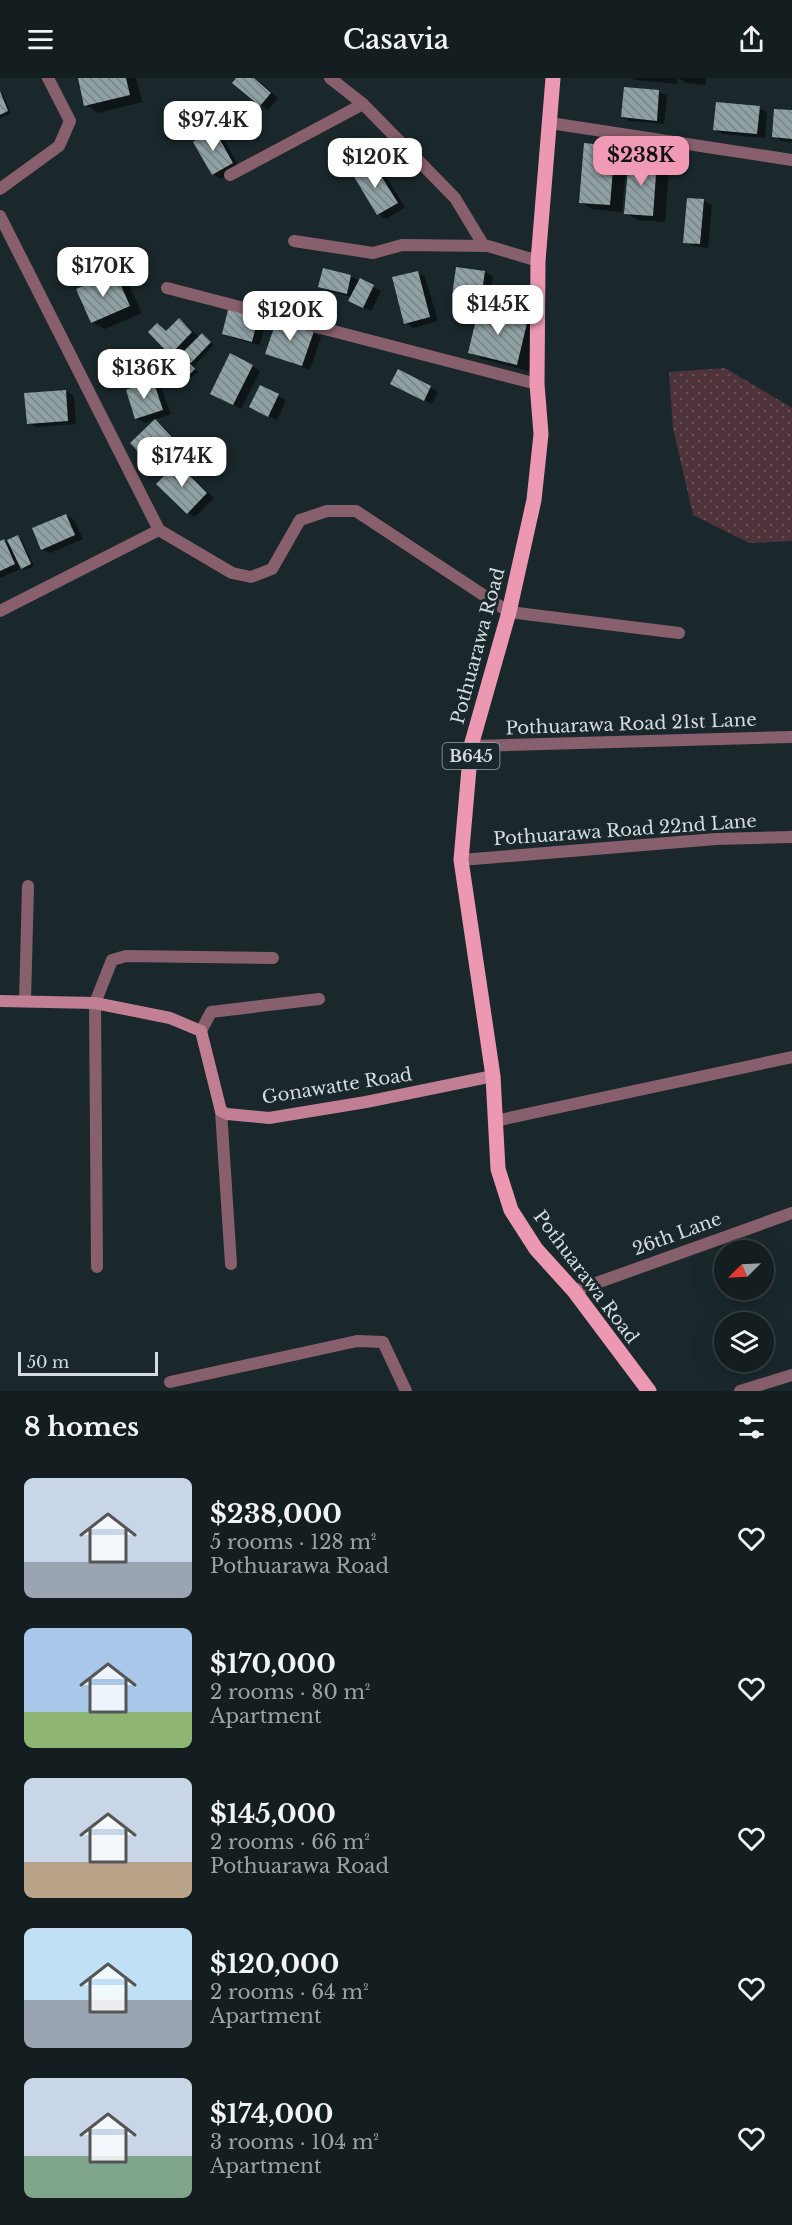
<!DOCTYPE html>
<html lang="en">
<head>
<meta charset="utf-8">
<style>
  :root { --surface:#141e20; --page:#212b2d; --text:#f1f3f6; --muted:#9da2a5; --line:#333c3e; --accent:#f09ab6 }
  body { margin:0; font-family:"Libre Baskerville",serif; background:var(--page); color:var(--text); height:100vh; display:flex; flex-direction:column; font-size:22px; white-space:nowrap }
  * { box-sizing:border-box; margin:0 }
  p { font-size:20px; color:var(--muted) }
  .icon { flex:none; width:33px; height:33px; fill:none; stroke:currentColor; stroke-width:2; stroke-linecap:round; stroke-linejoin:round }
  .map { position:relative; height:1313px; overflow:hidden }
  .drawer { display:flex; flex-direction:column; background:var(--surface); flex:1 }
  .drawer>* { flex:none }
  .needle { width:39px; rotate:246deg }
  .tools { position:absolute; left:714px; top:1162px; display:grid; gap:12px }
  .tools a { display:grid; place-items:center; width:60px; height:60px; border-radius:50%; background:var(--surface); box-shadow:0 6px 24px #0002,0 0 0 2px var(--line); font-size:30px }
  .scale { position:absolute; left:18px; bottom:15px; width:140px; box-sizing:border-box; padding-left:6px; border:3px solid #d3dcde; border-top:0; font-size:16px; line-height:21px; white-space:nowrap; color:#d3dcde; -webkit-text-stroke:4px #1a282b; paint-order:stroke }
  .price { position:absolute; translate:-50% -51px; padding:0 14px; border-radius:12px; background:#fff; color:#222; font-size:20px; line-height:39px; filter:drop-shadow(0 2px 3px #0008) }
  .price::after { content:''; position:absolute; left:50%; top:36px; width:18px; height:14px; margin-left:-9px; background:inherit; clip-path:polygon(0 0,100% 0,50% 100%) }
  .price.current { background:var(--accent); color:#111 }
  ul { padding:0; list-style:none }
  li { display:flex; align-items:center; gap:18px; height:150px; padding:0 24px }
  li span { display:grid; place-items:center; flex:none; width:168px; height:120px; border-radius:9px; color:#555 }
  li>.icon { margin-inline-start:auto }
  span .icon { width:72px; height:72px; fill:#fffc; stroke-width:1 }
  li b { font-size:26px }
  h2 { display:flex; justify-content:space-between; align-items:center; height:72px; padding:0 24px; font-size:26px }
  header { display:flex; justify-content:space-between; align-items:center; height:78px; padding:0 24px; background:var(--surface); font-size:27px; font-weight:600 }
  .map>svg:first-child { display:block }
  .grass { fill:url(#grass-dots) }
  .shadow { fill:#0007 }
  .building { fill:url(#building-back-hatch) }
  .lines { fill:none; stroke-linecap:round; stroke-linejoin:round }
  .street { stroke:#885f6c; stroke-width:12 }
  .secondary { stroke:#c17f94; stroke-width:12 }
  .primary { stroke:#ec98b3; stroke-width:15 }
  .labels { text-anchor:middle; dominant-baseline:central; stroke-width:6; stroke-linejoin:round; paint-order:stroke }
  .shield { fill:#1a282b; stroke:#9ca6a8; stroke-width:1.5 }
  .shield-label { font-size:16px; font-weight:bold; fill:#d3dcde }
  .street-label { font-size:18px; fill:#d3dcde; stroke:#1a282b }
</style>
</head>
<body>
<header><svg class="icon" aria-label="menu" viewBox="0 0 24 24"><path d="M4 6h16M4 12h16M4 18h16"/></svg>Casavia<svg class="icon" aria-label="share" viewBox="0 0 24 24"><path d="M12 15V3M7 8l5-5 5 5M5 13v7h14v-7"/></svg></header>
<div class="map">
<svg width="792" height="1313" viewBox="0 0 792 1313">
  <defs>
    <pattern id="grass-dots" width="8" height="8" patternUnits="userSpaceOnUse" patternTransform="scale(1.5)"><rect width="8" height="8" fill="#4e333b"/><path d="M2 2h.1M6 6h.1" fill="none" stroke="#675057" stroke-width="1.8" stroke-linecap="round"/></pattern>
    <pattern id="building-back-hatch" width="6" height="6" patternUnits="userSpaceOnUse" patternTransform="scale(1.5)"><rect width="6" height="6" fill="#90a1a4"/><path d="M-1 5l2 2M0 0l6 6M5-1l2 2" fill="none" stroke="#788487"/></pattern>
  </defs>
  <rect width="100%" height="100%" fill="#1a282b"/>
  <path class="grass" d="M 725,290 L 792,330 L 792,463 L 749,465 L 693,437 L 673,350 L 669,294 Z"/>
  <g class="shadow">
    <path d="M 79,0 L 136,0 L 142,24 L 98,35 L 86,27 Z"/>
    <path d="M 238,0 L 255,0 L 278,20 L 268,32 L 261,27 Z"/>
    <path d="M 631,0 L 677,0 L 677,6 L 635,2 Z"/>
    <path d="M 678,0 L 706,0 L 706,7 L 686,5 Z"/>
    <path d="M 0,14 L 3,16 L 11,35 L 0,40 Z"/>
    <path d="M 659,14 L 667,18 L 664,46 L 630,43 L 622,39 Z"/>
    <path d="M 759,30 L 767,34 L 765,60 L 723,56 L 715,52 Z"/>
    <path d="M 792,34 L 792,64 L 782,63 L 774,58 Z"/>
    <path d="M 214,53 L 222,58 L 240,90 L 221,101 L 213,96 Z"/>
    <path d="M 615,70 L 627,77 L 622,134 L 592,131 L 580,124 Z"/>
    <path d="M 630,82 L 657,84 L 669,91 L 665,144 L 638,142 L 626,135 Z"/>
    <path d="M 373,87 L 381,91 L 405,129 L 386,141 L 378,136 Z"/>
    <path d="M 704,123 L 712,127 L 708,170 L 693,168 L 685,164 Z"/>
    <path d="M 417,194 L 425,199 L 438,243 L 414,250 L 406,245 Z"/>
    <path d="M 485,194 L 493,199 L 489,226 L 462,222 L 454,217 Z"/>
    <path d="M 115,196 L 127,203 L 142,235 L 105,251 L 92,244 Z"/>
    <path d="M 350,198 L 381,213 L 371,233 L 358,227 L 352,219 L 328,213 L 320,208 Z"/>
    <path d="M 258,237 L 266,242 L 260,267 L 232,260 L 224,255 Z"/>
    <path d="M 179,242 L 187,247 L 199,259 L 205,259 L 214,267 L 193,289 L 198,294 L 192,299 L 189,297 L 179,280 L 171,275 L 158,247 L 168,254 Z"/>
    <path d="M 527,242 L 540,249 L 529,293 L 482,281 L 470,274 Z"/>
    <path d="M 313,255 L 321,259 L 310,292 L 267,275 Z"/>
    <path d="M 252,288 L 260,293 L 241,331 L 219,320 Z"/>
    <path d="M 153,304 L 161,309 L 171,336 L 145,345 L 136,340 Z"/>
    <path d="M 261,309 L 286,322 L 277,342 L 259,333 Z"/>
    <path d="M 430,309 L 438,314 L 432,326 L 400,310 Z"/>
    <path d="M 66,313 L 74,318 L 76,346 L 36,349 L 28,345 Z"/>
    <path d="M 155,343 L 163,348 L 192,378 L 181,389 L 214,420 L 195,439 L 188,435 L 166,398 L 161,396 Z"/>
    <path d="M 66,437 L 74,442 L 83,461 L 50,475 L 42,471 Z"/>
    <path d="M 18,459 L 21,461 L 34,488 L 25,492 L 22,490 L 0,500 L 0,465 L 4,463 L 11,467 Z"/>
  </g>
  <g class="building">
    <path d="M 78,0 L 126,0 L 130,17 L 84,28 Z"/>
    <path d="M 236,0 L 254,0 L 271,15 L 260,28 L 232,5 Z"/>
    <path d="M 624,9 L 659,12 L 657,43 L 621,39 Z"/>
    <path d="M 0,13 L 8,33 L 0,37 Z"/>
    <path d="M 716,24 L 760,28 L 757,56 L 713,52 Z"/>
    <path d="M 774,31 L 792,32 L 792,61 L 772,59 Z"/>
    <path d="M 214,51 L 233,85 L 212,97 L 193,64 Z"/>
    <path d="M 584,65 L 615,68 L 610,127 L 579,125 Z"/>
    <path d="M 629,80 L 657,83 L 653,138 L 624,136 Z"/>
    <path d="M 373,85 L 398,125 L 377,137 L 353,97 Z"/>
    <path d="M 687,120 L 704,121 L 700,166 L 683,165 Z"/>
    <path d="M 456,189 L 485,193 L 481,222 L 452,218 Z"/>
    <path d="M 323,190 L 351,197 L 347,216 L 318,209 Z"/>
    <path d="M 418,193 L 430,239 L 404,246 L 392,199 Z"/>
    <path d="M 115,194 L 130,228 L 91,245 L 76,211 Z"/>
    <path d="M 360,200 L 374,207 L 363,230 L 348,223 Z"/>
    <path d="M 229,228 L 259,236 L 252,264 L 222,256 Z"/>
    <path d="M 479,229 L 528,241 L 517,287 L 468,275 Z"/>
    <path d="M 179,240 L 192,254 L 170,277 L 148,254 L 157,245 L 166,253 Z"/>
    <path d="M 277,241 L 314,253 L 302,288 L 265,276 Z"/>
    <path d="M 202,255 L 211,264 L 191,285 L 186,281 L 195,291 L 188,298 L 174,283 Z"/>
    <path d="M 230,275 L 253,287 L 233,327 L 210,316 Z"/>
    <path d="M 398,291 L 431,308 L 424,323 L 390,306 Z"/>
    <path d="M 153,302 L 163,332 L 135,341 L 126,312 Z"/>
    <path d="M 260,307 L 279,316 L 268,339 L 249,329 Z"/>
    <path d="M 66,312 L 68,343 L 27,346 L 24,315 Z"/>
    <path d="M 155,341 L 185,373 L 160,397 L 130,365 Z"/>
    <path d="M 177,385 L 207,415 L 187,436 L 156,406 Z"/>
    <path d="M 66,436 L 75,457 L 41,472 L 32,450 Z"/>
    <path d="M 18,457 L 31,486 L 21,491 L 7,462 Z"/>
    <path d="M 4,461 L 15,486 L 0,493 L 0,463 Z"/>
  </g>
  <g class="lines">
    <g class="street">
      <path d="M 330,0 L 363,26 L 455,120 L 484,168"/>
      <path d="M 550,45 L 792,82"/>
      <path d="M 230,97 L 363,26"/>
      <path d="M 0,111 L 59,68 L 70,43 L 48,0"/>
      <path d="M 0,138 L 159,452 L 0,533"/>
      <path d="M 294,163 L 373,175 L 402,167 L 488,168 L 538,183"/>
      <path d="M 167,210 L 537,306"/>
      <path d="M 159,452 L 232,495 L 251,499 L 272,491 L 300,442 L 327,433 L 356,433 L 509,534 L 679,555"/>
      <path d="M 471,668 L 792,659"/>
      <path d="M 461,782 L 716,761 L 792,759"/>
      <path d="M 25,923 L 28,808"/>
      <path d="M 201,953 L 211,934 L 319,921"/>
      <path d="M 221,1033 L 231,1186"/>
      <path d="M 495,1043 L 792,979"/>
      <path d="M 97,1189 L 95,925 L 112,882 L 126,878 L 273,880"/>
      <path d="M 574,1213 L 792,1135"/>
      <path d="M 170,1304 L 357,1263 L 383,1264 L 406,1313"/>
      <path d="M 740,1313 L 792,1297"/>
    </g>
    <path class="secondary" d="M 0,923 L 95,925 L 170,940 L 201,953 L 221,1033 L 227,1036 L 269,1040 L 366,1024 L 493,998"/>
    <path class="primary" d="M 553,0 L 538,183 L 537,306 L 541,356 L 534,422 L 509,534 L 471,668 L 461,782 L 493,998 L 498,1091 L 511,1132 L 536,1171 L 574,1213 L 649,1313"/>
  </g>
  <g class="labels">
    <rect class="shield" x="442.5" y="665" width="57" height="26" rx="4.5"/>
    <g class="shield-label">
      <text x="471" y="678">B645</text>
    </g>
    <g class="street-label">
      <text transform="translate(478 568) rotate(-75)">Pothuarawa Road</text>
      <text transform="translate(631 646) rotate(-2)">Pothuarawa Road 21st Lane</text>
      <text transform="translate(625 752) rotate(-4)">Pothuarawa Road 22nd Lane</text>
      <text transform="translate(337 1008) rotate(-9)">Gonawatte Road</text>
      <text transform="translate(677 1156) rotate(-20)">26th Lane</text>
      <text transform="translate(586 1199) rotate(53)">Pothuarawa Road</text>
    </g>
  </g>
</svg>
<div class="tools">
<a><svg class="needle" viewBox="-14 -14 28 28"><path d="M0-13l5 13h-10z" fill="#e53935"/><path d="M0 13l5-13h-10z" fill="#9da2a5"/></svg></a>
<a><svg class="icon" aria-label="layers" viewBox="0 0 24 24"><path d="M12 4l9 5-9 5-9-5zM3 14l9 5 9-5"/></svg></a>
</div>
<div class="scale">50 m</div>
<b class="price" style="left:213px;top:74px">$97.4K</b>
<b class="price current" style="left:641px;top:109px">$238K</b>
<b class="price" style="left:375px;top:111px">$120K</b>
<b class="price" style="left:103px;top:220px">$170K</b>
<b class="price" style="left:498px;top:258px">$145K</b>
<b class="price" style="left:290px;top:264px">$120K</b>
<b class="price" style="left:144px;top:322px">$136K</b>
<b class="price" style="left:182px;top:410px">$174K</b>
</div>
<section class="drawer">
<h2>8 homes<svg class="icon" aria-label="filters" viewBox="0 0 24 24"><path d="M4 7h16M4 17h16"/><circle cx="9" cy="7" r="2"/><circle cx="15" cy="17" r="2"/></svg></h2>
<ul>
<li><span style="background:linear-gradient(#c9d6e8 70%,#9aa5b1 0)"><svg class="icon" aria-label="home" viewBox="0 0 24 24"><path d="M3 11l9-7 9 7M6 9v11h12V9"/></svg></span><div><b>$238,000</b><p>5 rooms · 128 m²</p><p>Pothuarawa Road</p></div><svg class="icon" aria-label="heart" viewBox="0 0 24 24"><path d="M12 20l-8-8c-3-5 5-10 8-4 3-6 11-1 8 4z"/></svg></li>
<li><span style="background:linear-gradient(#a9c7e8 70%,#8fb573 0)"><svg class="icon" aria-label="home" viewBox="0 0 24 24"><path d="M3 11l9-7 9 7M6 9v11h12V9"/></svg></span><div><b>$170,000</b><p>2 rooms · 80 m²</p><p>Apartment</p></div><svg class="icon" aria-label="heart" viewBox="0 0 24 24"><path d="M12 20l-8-8c-3-5 5-10 8-4 3-6 11-1 8 4z"/></svg></li>
<li><span style="background:linear-gradient(#c9d6e8 70%,#b9a48a 0)"><svg class="icon" aria-label="home" viewBox="0 0 24 24"><path d="M3 11l9-7 9 7M6 9v11h12V9"/></svg></span><div><b>$145,000</b><p>2 rooms · 66 m²</p><p>Pothuarawa Road</p></div><svg class="icon" aria-label="heart" viewBox="0 0 24 24"><path d="M12 20l-8-8c-3-5 5-10 8-4 3-6 11-1 8 4z"/></svg></li>
<li><span style="background:linear-gradient(#bfe0f5 60%,#9aa5b1 0)"><svg class="icon" aria-label="home" viewBox="0 0 24 24"><path d="M3 11l9-7 9 7M6 9v11h12V9"/></svg></span><div><b>$120,000</b><p>2 rooms · 64 m²</p><p>Apartment</p></div><svg class="icon" aria-label="heart" viewBox="0 0 24 24"><path d="M12 20l-8-8c-3-5 5-10 8-4 3-6 11-1 8 4z"/></svg></li>
<li><span style="background:linear-gradient(#c9d6e8 65%,#7fa58c 0)"><svg class="icon" aria-label="home" viewBox="0 0 24 24"><path d="M3 11l9-7 9 7M6 9v11h12V9"/></svg></span><div><b>$174,000</b><p>3 rooms · 104 m²</p><p>Apartment</p></div><svg class="icon" aria-label="heart" viewBox="0 0 24 24"><path d="M12 20l-8-8c-3-5 5-10 8-4 3-6 11-1 8 4z"/></svg></li>
</ul>
</section>
</body>
</html>
